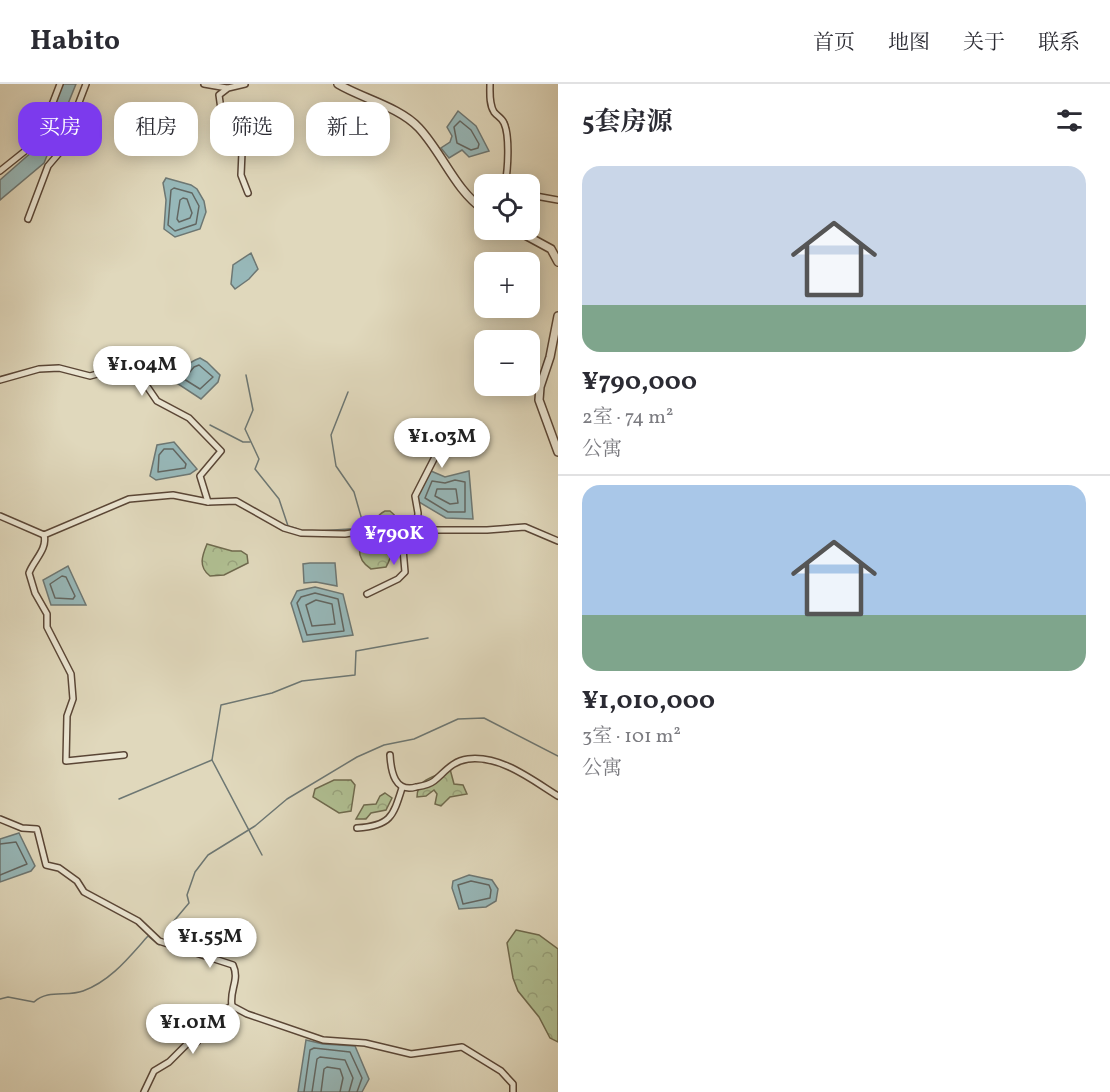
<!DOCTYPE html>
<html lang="zh">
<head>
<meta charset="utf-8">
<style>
  :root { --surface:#fff; --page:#f2f2f3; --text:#2b2b33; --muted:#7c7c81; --line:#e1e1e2; --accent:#7c3aed }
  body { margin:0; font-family:Vollkorn,"Noto Serif SC",serif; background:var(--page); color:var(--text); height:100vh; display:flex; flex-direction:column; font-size:22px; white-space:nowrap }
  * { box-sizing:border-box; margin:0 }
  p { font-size:20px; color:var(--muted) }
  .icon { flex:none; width:33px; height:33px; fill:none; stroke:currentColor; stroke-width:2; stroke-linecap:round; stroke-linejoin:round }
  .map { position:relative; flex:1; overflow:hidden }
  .details { display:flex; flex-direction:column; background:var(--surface); width:552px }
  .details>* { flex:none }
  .guide { position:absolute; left:18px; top:18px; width:450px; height:54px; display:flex; gap:12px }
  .controls { position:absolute; left:474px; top:90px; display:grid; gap:12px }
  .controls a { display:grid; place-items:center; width:66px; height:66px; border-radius:12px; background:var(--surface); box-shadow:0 3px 15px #0003; font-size:30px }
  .price { position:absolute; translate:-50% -51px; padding:0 14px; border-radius:21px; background:#fff; color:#222; font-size:20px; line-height:39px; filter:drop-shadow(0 2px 3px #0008) }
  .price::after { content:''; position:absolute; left:50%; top:36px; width:18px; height:14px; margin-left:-9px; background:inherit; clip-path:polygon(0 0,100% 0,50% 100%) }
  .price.active { background:var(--accent); color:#fff }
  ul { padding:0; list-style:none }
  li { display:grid; align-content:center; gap:12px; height:318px; padding:0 24px }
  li+li { border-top:2px solid var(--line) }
  li span { display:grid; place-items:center; height:186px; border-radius:18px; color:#555 }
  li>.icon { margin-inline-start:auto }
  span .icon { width:108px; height:108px; fill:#fffc; stroke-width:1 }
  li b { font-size:26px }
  h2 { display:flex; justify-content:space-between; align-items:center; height:72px; padding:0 24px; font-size:26px }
  .pill { padding:0 21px; border-radius:18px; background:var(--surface); box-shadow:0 3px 15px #0003; font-size:21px; line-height:54px }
  .pill.active { background:var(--accent); color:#fff }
  header { display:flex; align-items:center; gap:36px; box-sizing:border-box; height:84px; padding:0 30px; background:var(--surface); border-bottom:2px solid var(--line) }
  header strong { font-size:28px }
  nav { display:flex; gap:33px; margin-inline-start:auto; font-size:21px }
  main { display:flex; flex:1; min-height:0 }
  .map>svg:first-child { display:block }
  .forest { fill:url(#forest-crowns); stroke:#6f6a4e; stroke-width:1.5 }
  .water { fill:#97b8b9; stroke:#6d7773; stroke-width:1.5 }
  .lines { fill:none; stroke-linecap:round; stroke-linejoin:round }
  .shore { stroke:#626661; stroke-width:1.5 }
  .stream { stroke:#6d7773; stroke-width:1.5 }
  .minor-casing { stroke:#5a4636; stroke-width:8 }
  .tertiary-casing { stroke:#5a4636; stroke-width:10 }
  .minor { stroke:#ebe6d3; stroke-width:5 }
  .tertiary { stroke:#ebe6d3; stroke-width:7 }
</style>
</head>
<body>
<header>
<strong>Habito</strong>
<nav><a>首页</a><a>地图</a><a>关于</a><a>联系</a></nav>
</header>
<main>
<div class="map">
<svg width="558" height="1008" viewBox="0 0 558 1008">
  <defs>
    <pattern id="forest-crowns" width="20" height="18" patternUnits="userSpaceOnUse" patternTransform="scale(1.5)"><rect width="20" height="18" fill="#b0bf92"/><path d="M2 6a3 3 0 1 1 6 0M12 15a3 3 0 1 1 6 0" fill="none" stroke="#98a37d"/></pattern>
  </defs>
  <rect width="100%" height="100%" fill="#e0d8bc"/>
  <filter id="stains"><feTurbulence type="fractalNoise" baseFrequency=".00333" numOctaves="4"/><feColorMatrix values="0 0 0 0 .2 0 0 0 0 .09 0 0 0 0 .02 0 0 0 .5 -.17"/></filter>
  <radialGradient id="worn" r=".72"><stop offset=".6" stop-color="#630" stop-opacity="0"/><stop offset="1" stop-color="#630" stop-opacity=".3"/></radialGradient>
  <g class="forest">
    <path d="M 385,427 L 390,427 C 405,439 396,446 393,461 C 391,470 391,475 386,483 L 371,485 C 354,474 358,458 369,445 C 375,438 376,431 385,427 Z"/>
    <path d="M 207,460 L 232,467 L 241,467 L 247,471 L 248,479 L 224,491 L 210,492 C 198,483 202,472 207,460 Z"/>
    <path d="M 450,685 L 454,700 L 463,701 L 467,710 L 450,713 L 441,722 L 435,720 L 437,710 L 434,706 L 426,712 L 417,713 C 417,693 437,693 450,685 Z"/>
    <path d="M 334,696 L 351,696 L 355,701 L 351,727 L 339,729 L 313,713 L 315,705 Z"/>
    <path d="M 385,709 L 392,714 L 386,726 L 371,729 L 366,735 L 356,735 L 364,721 L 376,720 L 380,712 Z"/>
    <path d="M 516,846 L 539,851 L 558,865 L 558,958 L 550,954 L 539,933 L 518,907 L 513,894 L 507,859 Z"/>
  </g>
  <g class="water">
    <path d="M 63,0 L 76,0 L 44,79 L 0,116 L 0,96 L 34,66 Z"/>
    <path d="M 458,27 L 476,42 L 489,67 L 469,73 L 462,66 L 449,74 L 441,64 L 450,58 L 452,52 L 447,43 Z"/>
    <path d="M 166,94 L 191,101 L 197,105 L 204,117 L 206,128 L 200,145 L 175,153 L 164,145 L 166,116 L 163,99 Z"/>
    <path d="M 251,169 L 258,185 L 249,195 L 235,205 L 231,200 L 233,181 Z"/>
    <path d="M 200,274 L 207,278 L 220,291 L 218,298 L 201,315 L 175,298 C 178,287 189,278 200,274 Z"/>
    <path d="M 174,358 L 197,385 L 190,390 L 156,396 L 150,392 L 157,361 Z"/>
    <path d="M 431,387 L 445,393 L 469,387 L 473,435 L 446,434 L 419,418 L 417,413 Z"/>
    <path d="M 310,479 L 335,479 L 337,502 L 316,498 L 304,499 L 303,480 Z"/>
    <path d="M 68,482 L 86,521 L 51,521 L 43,496 Z"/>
    <path d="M 315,503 L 343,510 L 353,551 L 303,558 L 291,519 L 297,507 Z"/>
    <path d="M 19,749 L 35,782 L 31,787 L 0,798 L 0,755 Z"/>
    <path d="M 469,791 L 492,796 L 498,805 L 496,817 L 486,823 L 459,825 L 452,804 L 453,797 Z"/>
    <path d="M 306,956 L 323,960 L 355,962 L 369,995 L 362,1008 L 298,1008 Z"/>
  </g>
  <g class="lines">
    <g class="shore">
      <path d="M 460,37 L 471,46 L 479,60 L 478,64 L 471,66 L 457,59 L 454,43 Z"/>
      <path d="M 174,104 L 192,109 L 199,122 L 196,140 L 175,147 L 168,141 L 171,106 Z"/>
      <path d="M 183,114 L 187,115 L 192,129 L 190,134 L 179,138 L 177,135 L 180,116 Z"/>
      <path d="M 199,281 L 213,293 L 200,305 L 184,295 L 194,283 Z"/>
      <path d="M 164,365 L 173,365 L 186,380 L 185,384 L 158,388 L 159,371 Z"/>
      <path d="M 455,396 L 465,398 L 465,428 L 448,428 L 425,414 L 432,397 L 445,399 Z"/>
      <path d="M 437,405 L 456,405 L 458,419 L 450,420 L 435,412 Z"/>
      <path d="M 62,492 L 66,493 L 75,512 L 73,515 L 55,514 L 50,500 Z"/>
      <path d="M 315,509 L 338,515 L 344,547 L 307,551 L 297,519 L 301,513 Z"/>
      <path d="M 316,516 L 332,520 L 335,540 L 312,542 L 306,521 Z"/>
      <path d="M 0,760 L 16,758 L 27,780 L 0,791"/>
      <path d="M 471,797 L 489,801 L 491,806 L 490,814 L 463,820 L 458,801 Z"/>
      <path d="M 304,1008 L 310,966 L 314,964 L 350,968 L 362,994 L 357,1008"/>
      <path d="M 312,1008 L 317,975 L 320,973 L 345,976 L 353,994 L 349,1008"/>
      <path d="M 321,1008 L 324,985 L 327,983 L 340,985 L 343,994 L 340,1008"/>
    </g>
    <g class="stream">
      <path d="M 246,291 L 253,326 L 245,345 L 259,375 L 255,385 L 279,415 L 288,442 L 298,445"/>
      <path d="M 348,308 L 331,351 L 336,382 L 354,408 L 364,443"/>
      <path d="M 210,341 L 243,358 L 250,358"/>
      <path d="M 407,445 L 414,442"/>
      <path d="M 317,447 L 366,444"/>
      <path d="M 119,715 L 212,676"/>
      <path d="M 262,771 L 212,676 L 221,621 L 272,609 L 302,597 L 355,591 L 356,567 L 428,554"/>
      <path d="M 165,856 L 173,838 L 189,819 L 187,811 L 195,788 L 208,771 L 255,742 L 287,715 L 357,673 L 384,661 L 414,655 L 458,635 L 484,634 L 558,672"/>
      <path d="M 0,915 L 8,913 L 34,918 C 48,905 67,913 83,907 C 111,897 130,872 148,852 L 159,861 L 161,859"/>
    </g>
    <defs>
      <g id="minor">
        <path d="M 204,0 L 227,4"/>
        <path d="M 245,0 L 228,4 L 219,11 L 222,32 L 242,68 L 241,91 L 248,109"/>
        <path d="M 490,0 C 490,9 489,20 494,28 C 497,32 502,34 504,39 C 510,52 508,86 505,100"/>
        <path d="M 0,87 L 30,63 L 45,39 L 60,0"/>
        <path d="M 530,111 L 558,116"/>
        <path d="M 28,135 L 48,82 L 60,68 L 86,0"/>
        <path d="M 0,296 L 39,285 L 59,284 L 90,292 L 112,286 L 128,290 L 144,298 L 157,317 L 189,334 L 221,367 L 200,392 L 208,418"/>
        <path d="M 0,432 L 44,451 L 129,415 L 173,411 L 208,418 L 236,417 L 284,444 L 301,449 L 345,450 L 377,445 L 406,448 L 417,446 L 487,446 L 525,443 L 558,457"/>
        <path d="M 417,446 L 418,429 L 415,412 L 437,369 L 444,347 L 435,340"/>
        <path d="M 44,451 C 48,465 33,477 29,489 L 35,509 L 47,530 L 47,543 L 71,590 L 73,615 L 67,632 L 66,677 L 124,671"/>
        <path d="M 367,510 L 398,495 L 405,488 L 403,465 L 406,448"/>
        <path d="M 390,671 C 391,688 395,709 416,703 C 422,702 429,701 434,697 C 445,688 452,677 468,675 C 501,671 532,696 558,712"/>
        <path d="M 0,735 L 22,744 L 37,745 L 46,781 L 59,784 L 77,797 L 84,808 L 138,837 L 159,857 L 233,881 C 240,896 229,906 232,922"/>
        <path d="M 357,744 C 390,742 393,733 402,704"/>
        <path d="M 144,1008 L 154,987 L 169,978 L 187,960 L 197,958 L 215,931 L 232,922 L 247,930 L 323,956 L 365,959 L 411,970 L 462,963 L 501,987 L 513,1000 L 513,1008"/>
      </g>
      <g id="tertiary">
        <path d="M 338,0 C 361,14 400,23 419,44 C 443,70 455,106 484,126"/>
        <path d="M 516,146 L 551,165 L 558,178"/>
        <path d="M 558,232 L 550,273 L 540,303 L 539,316 L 558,368"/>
      </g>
    </defs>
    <use href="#minor" class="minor-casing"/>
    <use href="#tertiary" class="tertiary-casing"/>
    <use href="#minor" class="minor"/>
    <use href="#tertiary" class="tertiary"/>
  </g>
  <rect width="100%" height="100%" filter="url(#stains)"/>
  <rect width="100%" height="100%" fill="url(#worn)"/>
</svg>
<div class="controls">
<a><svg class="icon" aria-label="locate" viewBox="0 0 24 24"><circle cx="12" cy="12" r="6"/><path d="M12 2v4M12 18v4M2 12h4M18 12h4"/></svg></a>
<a>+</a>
<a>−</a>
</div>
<b class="price" style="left:142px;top:313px">¥1.04M</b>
<b class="price" style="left:442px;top:385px">¥1.03M</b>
<b class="price active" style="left:394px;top:482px">¥790K</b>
<b class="price" style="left:210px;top:885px">¥1.55M</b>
<b class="price" style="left:193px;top:971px">¥1.01M</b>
<div class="guide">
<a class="pill active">买房</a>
<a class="pill">租房</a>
<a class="pill">筛选</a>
<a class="pill">新上</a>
</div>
</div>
<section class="details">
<h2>5套房源<svg class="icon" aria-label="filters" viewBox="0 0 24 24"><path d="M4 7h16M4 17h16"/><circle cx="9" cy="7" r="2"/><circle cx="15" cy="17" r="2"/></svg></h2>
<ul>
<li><span style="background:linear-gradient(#c9d6e8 75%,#7fa58c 0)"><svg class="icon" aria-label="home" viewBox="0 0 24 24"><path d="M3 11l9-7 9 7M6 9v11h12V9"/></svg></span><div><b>¥790,000</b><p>2室 · 74 m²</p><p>公寓</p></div></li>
<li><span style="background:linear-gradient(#a9c7e8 70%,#7fa58c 0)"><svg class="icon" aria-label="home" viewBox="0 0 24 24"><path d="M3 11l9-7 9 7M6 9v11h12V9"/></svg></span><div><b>¥1,010,000</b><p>3室 · 101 m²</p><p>公寓</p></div></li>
</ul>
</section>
</main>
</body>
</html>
